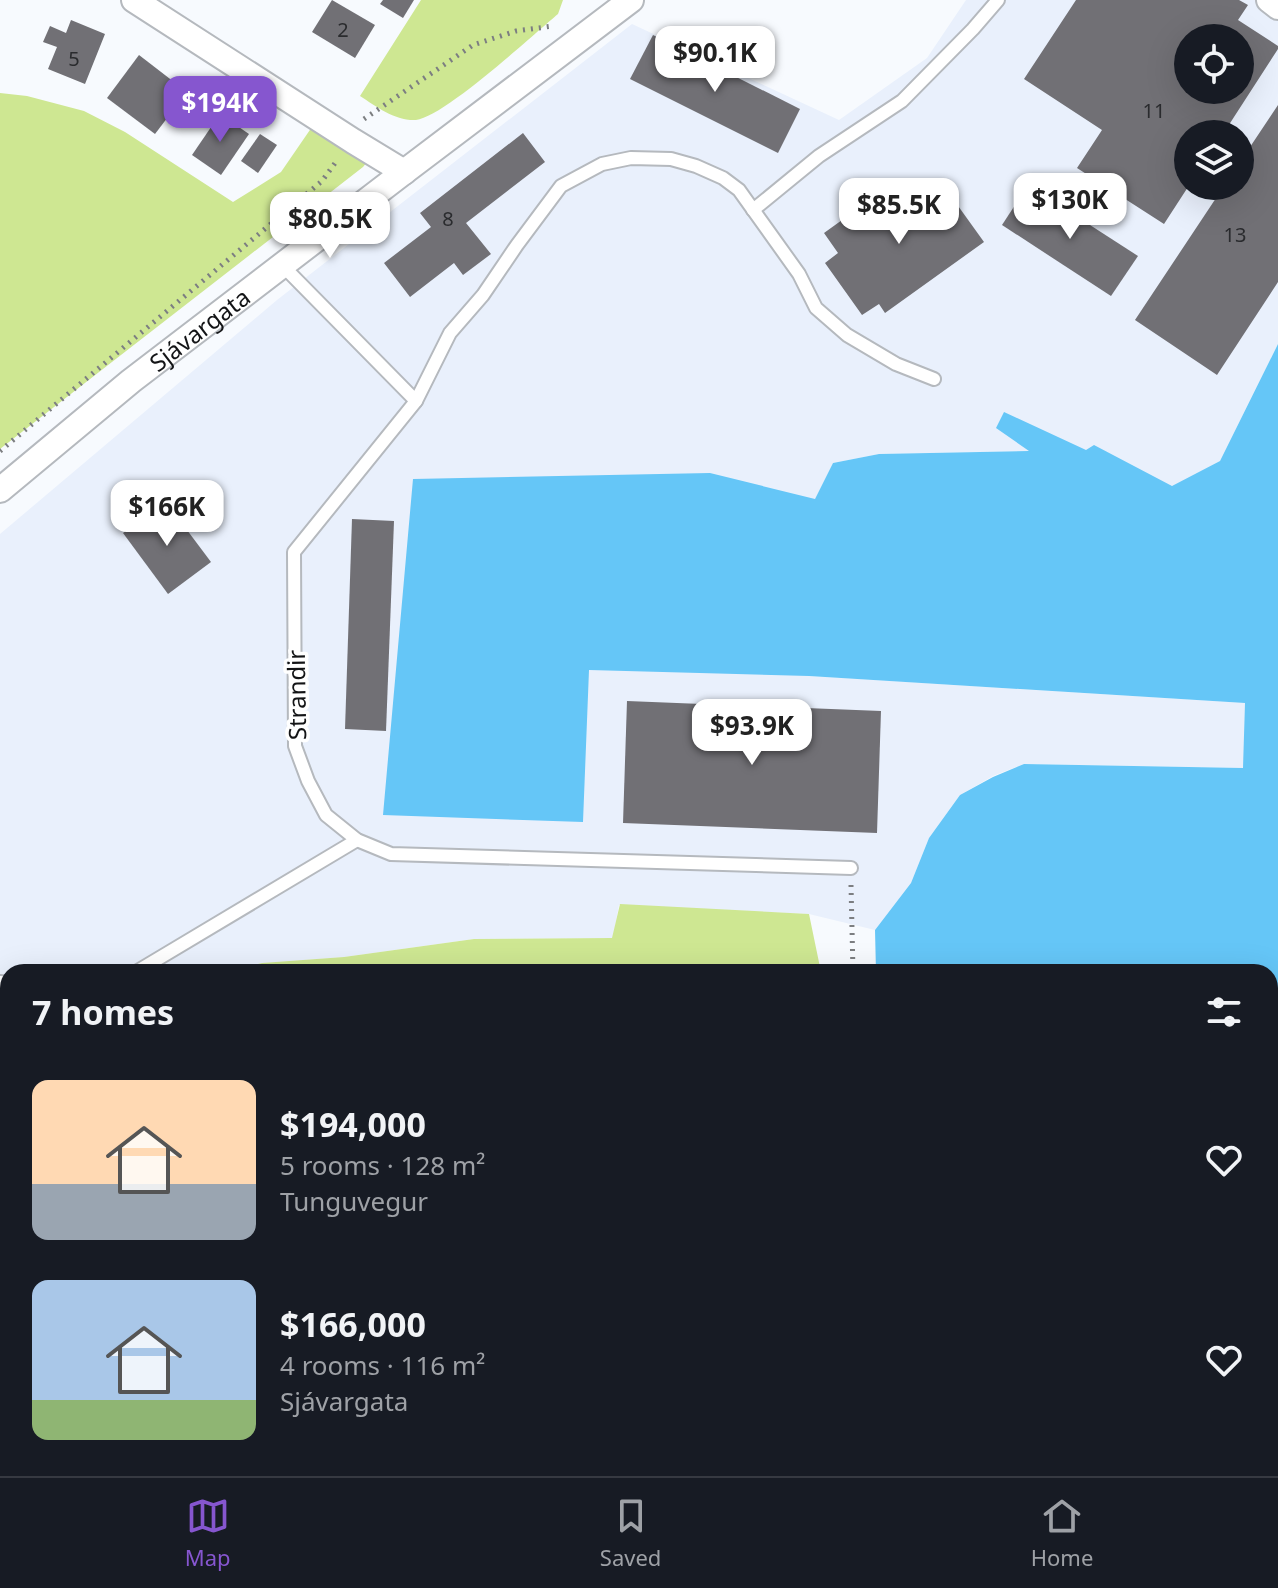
<!DOCTYPE html>
<html lang="en">
<head>
<meta charset="utf-8">
<style>
  :root { --surface:#171b24; --page:#242831; --text:#f1f3f6; --muted:#9ea1a6; --line:#363941; --accent:#8656cf }
  body { margin:0; font-family:"Noto Sans",sans-serif; background:var(--page); color:var(--text); height:100vh; display:flex; flex-direction:column; font-size:30px; white-space:nowrap }
  * { box-sizing:border-box; margin:0 }
  p { font-size:26px; color:var(--muted) }
  .icon { flex:none; width:44px; height:44px; fill:none; stroke:currentColor; stroke-width:2; stroke-linecap:round; stroke-linejoin:round }
  .map { position:relative; flex:1; overflow:hidden }
  .details { position:absolute; left:0px; top:964px; width:1278px; height:512px; display:flex; flex-direction:column; background:var(--surface); border-radius:24px 24px 0 0; box-shadow:0 8px 32px #0002 }
  .details>* { flex:none }
  .buttons { position:absolute; left:1174px; top:24px; display:grid; gap:16px }
  .buttons a { display:grid; place-items:center; width:80px; height:80px; border-radius:50%; background:var(--surface); box-shadow:0 8px 32px #0002; font-size:40px }
  .price { position:absolute; translate:-50% -68px; padding:0 18px; border-radius:16px; background:#fff; color:#222; font-size:26px; line-height:52px; filter:drop-shadow(0 2px 4px #0008) }
  .price::after { content:''; position:absolute; left:50%; top:48px; width:24px; height:18px; margin-left:-12px; background:inherit; clip-path:polygon(0 0,100% 0,50% 100%) }
  .price.selected { background:var(--accent); color:#fff }
  ul { padding:0; list-style:none }
  li { display:flex; align-items:center; gap:24px; height:200px; padding:0 32px }
  li span { display:grid; place-items:center; flex:none; width:224px; height:160px; border-radius:16px; color:#555 }
  li>.icon { margin-inline-start:auto }
  span .icon { width:96px; height:96px; fill:#fffc; stroke-width:1 }
  li b { font-size:34px }
  h2 { display:flex; justify-content:space-between; align-items:center; height:96px; padding:0 32px; font-size:34px }
  .tabs { display:flex; justify-content:space-around; align-items:center; height:112px; border-top:2px solid var(--line); background:var(--surface); font-size:22px; color:var(--muted) }
  .tabs a { display:grid; justify-items:center; gap:4px }
  .tabs .selected { color:var(--accent) }
  .map>svg:first-child { display:block }
  .commercial { fill:#fbe9fb }
  .built { fill:#e9f0fc; fill-rule:evenodd }
  .green { fill:#cee792 }
  .water { fill:#65c6f7 }
  .building { fill:#717075; fill-rule:evenodd }
  .lines { fill:none; stroke-linecap:round; stroke-linejoin:round }
  .lane-casing { stroke:#b5b9be; stroke-width:16 }
  .street-casing { stroke:#b5b9be; stroke-width:28 }
  .path { stroke:#7c7e81; stroke-width:5; stroke-dasharray:2 6; stroke-linecap:butt }
  .lane { stroke:#fff; stroke-width:12 }
  .street { stroke:#fff; stroke-width:24 }
  .labels { text-anchor:middle; dominant-baseline:central; stroke-width:7; stroke-linejoin:round; paint-order:stroke }
  .number-label { font-size:20px; fill:#2a2b2e }
  .street-label { font-size:24px; fill:#131416; stroke:#fff }
</style>
</head>
<body>
<div class="map">
<svg width="1278" height="1476" viewBox="0 0 1278 1476">
  <rect width="100%" height="100%" fill="#f7fafe"/>
  <path class="commercial" d="M 8,1112 L 8,1468 L 463,1468 L 464,1476 L 0,1476 L 0,1113 Z"/>
  <path class="built" d="M 966,0 L 1278,0 L 1278,344 L 1220,461 L 1172,487 L 1094,446 L 1086,451 L 1005,413 L 1030,451 L 879,454 L 833,463 L 815,499 L 810,676 L 1245,703 L 1244,768 L 1024,764 L 993,776 L 960,795 L 929,838 L 911,883 L 875,930 L 809,914 L 619,905 L 613,938 L 474,939 L 344,957 L 262,963 L 224,972 L 8,972 L 8,1004 L 0,1003 L 0,534 L 277,300 L 632,24 L 839,120 L 927,58 ZM 1188,38 L 1240,38 L 1240,90 L 1188,90 ZM 1188,134 L 1240,134 L 1240,186 L 1188,186 Z"/>
  <g class="green">
    <path d="M 421,0 L 563,0 L 558,14 C 533,35 444,117 416,120 C 395,121 377,107 360,96 Z"/>
    <path d="M 0,93 L 27,96 L 84,111 L 125,132 L 233,202 L 281,172 L 314,124 L 372,156 L 363,167 L 0,449 Z"/>
    <path d="M 620,904 L 809,914 L 821,972 L 224,972 L 262,963 L 344,957 L 474,939 L 612,938 Z"/>
    <path d="M 0,1003 L 8,1004 L 8,1112 L 0,1113 Z"/>
    <path d="M 463,1468 L 987,1468 L 991,1476 L 464,1476 Z"/>
  </g>
  <path class="water" d="M 1278,344 L 1278,1476 L 1053,1476 L 1049,1468 L 1270,1468 L 1270,972 L 876,972 L 875,930 L 911,883 L 929,838 L 960,795 L 993,777 L 1024,764 L 1243,768 L 1245,703 L 809,676 L 589,670 L 583,822 L 383,815 L 413,479 L 710,473 L 815,499 L 833,463 L 879,454 L 1029,451 L 996,428 L 1004,412 L 1086,450 L 1094,445 L 1172,486 L 1220,461 Z"/>
  <g class="building">
    <path d="M 332,0 L 375,25 L 355,58 L 312,32 Z"/>
    <path d="M 383,0 L 414,0 L 403,18 L 380,4 Z"/>
    <path d="M 1076,0 L 1239,0 L 1248,5 L 1238,20 L 1278,46 L 1278,49 L 1223,134 L 1188,134 L 1188,187 L 1164,224 L 1077,168 L 1102,130 L 1024,79 ZM 1188,38 L 1240,38 L 1240,90 L 1188,90 Z"/>
    <path d="M 71,20 L 105,34 L 85,84 L 48,69 L 57,47 L 43,42 L 50,26 L 66,33 Z"/>
    <path d="M 653,35 L 800,109 L 778,153 L 630,79 Z"/>
    <path d="M 139,55 L 187,92 L 155,134 L 107,98 Z"/>
    <path d="M 1278,105 L 1278,282 L 1217,375 L 1135,320 L 1224,186 L 1240,186 L 1240,162 Z"/>
    <path d="M 220,114 L 249,134 L 221,175 L 192,155 Z"/>
    <path d="M 523,133 L 545,162 L 466,223 L 491,254 L 463,275 L 454,263 L 410,297 L 384,263 L 431,227 L 420,213 Z"/>
    <path d="M 260,134 L 277,145 L 258,173 L 241,161 Z"/>
    <path d="M 938,178 L 984,242 L 885,313 L 879,304 L 862,315 L 825,263 L 838,253 L 824,233 L 881,192 L 894,209 Z"/>
    <path d="M 1028,185 L 1138,256 L 1111,296 L 1002,225 Z"/>
    <path d="M 166,502 L 211,562 L 168,594 L 123,533 Z"/>
    <path d="M 352,519 L 394,521 L 386,731 L 345,729 Z"/>
    <path d="M 627,701 L 881,711 L 877,833 L 623,823 Z"/>
  </g>
  <g class="lines">
    <defs>
      <g id="lane">
        <path d="M 753,210 L 819,156 L 902,101 L 973,29 L 998,0"/>
        <path d="M 283,266 L 416,401 L 294,552 L 295,746 L 308,781 L 326,815 L 357,840 L 391,854 L 851,868"/>
        <path d="M 416,401 L 450,333 L 483,295 L 517,245 L 561,186 L 602,164 L 631,158 L 671,159 L 696,166 L 723,178 L 739,190 L 799,274 L 816,308 L 847,335 L 896,364 L 934,379"/>
        <path d="M 136,972 L 357,840"/>
        <path d="M 0,982 L 8,983"/>
        <path d="M 0,1245 L 8,1244"/>
        <path d="M 194,1476 L 259,1468"/>
      </g>
      <g id="street">
        <path d="M 134,0 L 353,141 L 404,172"/>
        <path d="M 1269,0 L 1278,7"/>
        <path id="s1" d="M 0,490 L 131,381 L 404,172 L 631,0"/>
      </g>
    </defs>
    <use href="#lane" class="lane-casing"/>
    <use href="#street" class="street-casing"/>
    <g class="path">
      <path d="M 364,119 L 473,45 L 516,31 L 553,26"/>
      <path d="M 0,451 L 322,181 L 338,159"/>
      <path d="M 851,885 L 853,972"/>
      <path d="M 0,1104 L 8,1103"/>
      <path d="M 1013,1468 L 1017,1476"/>
    </g>
    <use href="#lane" class="lane"/>
    <use href="#street" class="street"/>
  </g>
  <g class="labels">
    <g class="number-label">
      <text x="343" y="29">2</text>
      <text x="74" y="58">5</text>
      <text x="1154" y="110">11</text>
      <text x="448" y="218">8</text>
      <text x="1235" y="234">13</text>
    </g>
    <g class="street-label">
      <text stroke="none"><textPath href="#s1" startOffset="256">Sjávargata</textPath></text>
      <text transform="translate(296 695) rotate(-91)">Strandir</text>
    </g>
  </g>
</svg>
<div class="buttons">
<a><svg class="icon" aria-label="locate" viewBox="0 0 24 24"><circle cx="12" cy="12" r="6"/><path d="M12 2v4M12 18v4M2 12h4M18 12h4"/></svg></a>
<a><svg class="icon" aria-label="layers" viewBox="0 0 24 24"><path d="M12 4l9 5-9 5-9-5zM3 14l9 5 9-5"/></svg></a>
</div>
<b class="price" style="left:715px;top:94px">$90.1K</b>
<b class="price selected" style="left:220px;top:144px">$194K</b>
<b class="price" style="left:1070px;top:241px">$130K</b>
<b class="price" style="left:899px;top:246px">$85.5K</b>
<b class="price" style="left:330px;top:260px">$80.5K</b>
<b class="price" style="left:167px;top:548px">$166K</b>
<b class="price" style="left:752px;top:767px">$93.9K</b>
<section class="details">
<h2>7 homes<svg class="icon" aria-label="filters" viewBox="0 0 24 24"><path d="M4 7h16M4 17h16"/><circle cx="9" cy="7" r="2"/><circle cx="15" cy="17" r="2"/></svg></h2>
<ul>
<li><span style="background:linear-gradient(#ffd9b3 65%,#9aa5b1 0)"><svg class="icon" aria-label="home" viewBox="0 0 24 24"><path d="M3 11l9-7 9 7M6 9v11h12V9"/></svg></span><div><b>$194,000</b><p>5 rooms · 128 m²</p><p>Tunguvegur</p></div><svg class="icon" aria-label="heart" viewBox="0 0 24 24"><path d="M12 20l-8-8c-3-5 5-10 8-4 3-6 11-1 8 4z"/></svg></li>
<li><span style="background:linear-gradient(#a9c7e8 75%,#8fb573 0)"><svg class="icon" aria-label="home" viewBox="0 0 24 24"><path d="M3 11l9-7 9 7M6 9v11h12V9"/></svg></span><div><b>$166,000</b><p>4 rooms · 116 m²</p><p>Sjávargata</p></div><svg class="icon" aria-label="heart" viewBox="0 0 24 24"><path d="M12 20l-8-8c-3-5 5-10 8-4 3-6 11-1 8 4z"/></svg></li>
</ul>
</section>
</div>
<nav class="tabs">
<a class="selected"><svg class="icon" aria-label="map" viewBox="0 0 24 24"><path d="M3 6l6-2 6 2 6-2v14l-6 2-6-2-6 2zM9 4v14M15 6v14"/></svg>Map</a>
<a><svg class="icon" aria-label="saved" viewBox="0 0 24 24"><path d="M7 4h10v16l-5-4-5 4z"/></svg>Saved</a>
<a><svg class="icon" aria-label="home" viewBox="0 0 24 24"><path d="M3 11l9-7 9 7M6 9v11h12V9"/></svg>Home</a>
</nav>
</body>
</html>
